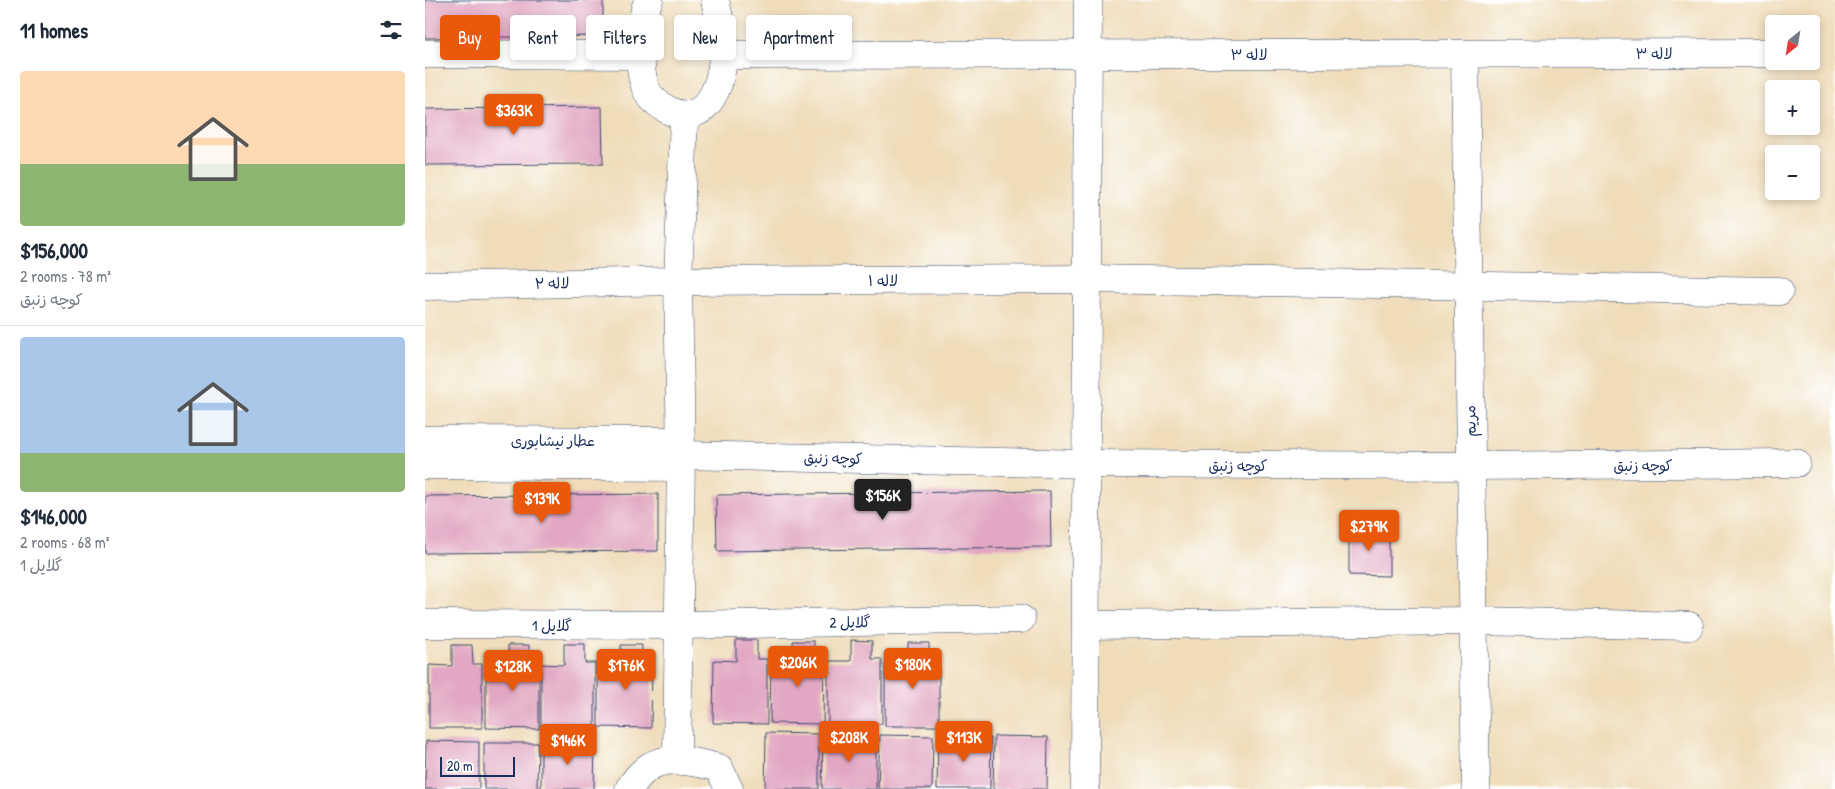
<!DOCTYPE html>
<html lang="en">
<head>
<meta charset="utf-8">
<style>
  :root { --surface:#fff; --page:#f6f6f7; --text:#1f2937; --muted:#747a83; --line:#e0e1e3; --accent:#ea580c }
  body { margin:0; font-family:"Patrick Hand","Playpen Sans Arabic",sans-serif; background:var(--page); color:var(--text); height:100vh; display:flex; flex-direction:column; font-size:19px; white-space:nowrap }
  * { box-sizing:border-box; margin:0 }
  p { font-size:16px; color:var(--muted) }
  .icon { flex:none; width:28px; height:28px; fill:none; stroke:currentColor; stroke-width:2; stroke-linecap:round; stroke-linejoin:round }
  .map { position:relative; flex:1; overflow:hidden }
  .panel { display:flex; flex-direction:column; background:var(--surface); width:425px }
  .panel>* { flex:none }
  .guide { position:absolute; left:15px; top:15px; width:475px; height:45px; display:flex; gap:10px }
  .needle { width:32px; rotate:210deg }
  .tools { position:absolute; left:1340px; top:15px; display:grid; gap:10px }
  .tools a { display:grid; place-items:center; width:55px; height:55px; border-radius:5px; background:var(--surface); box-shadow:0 2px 8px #0003; font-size:25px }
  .scale { position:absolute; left:15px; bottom:12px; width:75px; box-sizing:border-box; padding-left:5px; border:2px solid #1b2f5e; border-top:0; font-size:14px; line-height:18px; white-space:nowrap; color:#1b2f5e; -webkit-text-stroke:4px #fff; paint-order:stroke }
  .price { position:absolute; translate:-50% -42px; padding:0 11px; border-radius:5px; background:var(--accent); color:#fff; font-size:16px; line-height:32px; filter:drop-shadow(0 1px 2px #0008) }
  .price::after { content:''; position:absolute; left:50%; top:30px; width:15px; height:11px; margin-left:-8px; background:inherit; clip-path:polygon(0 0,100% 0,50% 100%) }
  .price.active { background:#222; color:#fff }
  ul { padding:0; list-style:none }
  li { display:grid; align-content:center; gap:10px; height:265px; padding:0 20px }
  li+li { border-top:1px solid var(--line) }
  li span { display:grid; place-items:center; height:155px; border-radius:5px; color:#555 }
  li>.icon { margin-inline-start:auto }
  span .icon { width:90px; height:90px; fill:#fffc; stroke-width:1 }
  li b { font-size:21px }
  h2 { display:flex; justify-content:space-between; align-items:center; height:60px; padding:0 20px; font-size:21px }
  .tag { padding:0 18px; border-radius:5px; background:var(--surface); box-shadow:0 2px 8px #0003; font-size:18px; line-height:45px }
  .tag.active { background:var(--accent); color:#fff }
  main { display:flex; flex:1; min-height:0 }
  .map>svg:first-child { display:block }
  .building { fill:#e2a7c2 }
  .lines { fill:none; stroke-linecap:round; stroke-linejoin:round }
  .minor-casing { stroke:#3b496c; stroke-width:29 }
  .minor { stroke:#fff; stroke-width:28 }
  .labels { text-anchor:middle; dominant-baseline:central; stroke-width:4.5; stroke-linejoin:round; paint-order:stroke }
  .street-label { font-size:15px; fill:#1b2f5e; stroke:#fff }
</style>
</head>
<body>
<main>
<section class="panel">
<h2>11 homes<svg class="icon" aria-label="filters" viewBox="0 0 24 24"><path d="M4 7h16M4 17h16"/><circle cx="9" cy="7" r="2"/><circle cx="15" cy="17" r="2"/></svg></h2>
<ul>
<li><span style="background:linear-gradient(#ffd9b3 60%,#8fb573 0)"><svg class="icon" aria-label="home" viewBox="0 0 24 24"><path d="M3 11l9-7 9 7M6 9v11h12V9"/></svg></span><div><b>$156,000</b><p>2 rooms · 78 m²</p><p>کوچه زنبق</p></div></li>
<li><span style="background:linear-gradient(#a9c7e8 75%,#8fb573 0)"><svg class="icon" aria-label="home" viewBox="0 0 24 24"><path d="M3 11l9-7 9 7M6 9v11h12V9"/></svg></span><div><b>$146,000</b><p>2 rooms · 68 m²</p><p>گلایل 1</p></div></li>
</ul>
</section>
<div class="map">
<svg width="1410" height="789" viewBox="0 0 1410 789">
  <rect width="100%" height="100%" fill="#fff"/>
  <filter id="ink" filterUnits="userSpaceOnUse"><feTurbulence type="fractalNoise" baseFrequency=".02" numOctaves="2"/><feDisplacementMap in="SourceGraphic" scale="10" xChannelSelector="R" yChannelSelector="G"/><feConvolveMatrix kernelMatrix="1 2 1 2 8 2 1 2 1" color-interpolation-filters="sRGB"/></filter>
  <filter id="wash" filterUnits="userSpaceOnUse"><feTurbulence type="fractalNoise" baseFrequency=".0096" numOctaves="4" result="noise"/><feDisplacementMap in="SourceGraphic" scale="20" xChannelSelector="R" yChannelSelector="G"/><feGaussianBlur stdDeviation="1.12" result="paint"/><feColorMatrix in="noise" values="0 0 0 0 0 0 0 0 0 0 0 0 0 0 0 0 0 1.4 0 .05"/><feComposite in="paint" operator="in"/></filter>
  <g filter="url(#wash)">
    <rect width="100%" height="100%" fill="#efddba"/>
    <g id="blocks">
      <g class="building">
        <path d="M 0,0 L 178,0 L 178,36 L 0,38 Z"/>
        <path d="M 177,107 L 178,164 L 0,165 L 0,109 Z"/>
        <path d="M 625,491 L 626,547 L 292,551 L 291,495 Z"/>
        <path d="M 233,494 L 233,551 L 0,553 L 0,496 Z"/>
        <path d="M 924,528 L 964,529 L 964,576 L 924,575 Z"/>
        <path d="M 311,640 L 332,640 L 332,659 L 342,659 L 342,724 L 288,723 L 289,660 L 311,661 Z"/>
        <path d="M 426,640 L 447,641 L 447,659 L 457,659 L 457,724 L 403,724 L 403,661 L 426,661 Z"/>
        <path d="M 368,641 L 389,641 L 389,660 L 399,660 L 398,724 L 345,723 L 346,661 L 368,661 Z"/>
        <path d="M 483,643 L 504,643 L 504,662 L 514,662 L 514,726 L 460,726 L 460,664 L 483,664 Z"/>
        <path d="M 139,644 L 160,644 L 160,663 L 170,663 L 170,727 L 116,727 L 116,664 L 139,665 Z"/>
        <path d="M 27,645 L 47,645 L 48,664 L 57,664 L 57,728 L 4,728 L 4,665 L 27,666 Z"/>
        <path d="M 83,645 L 104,645 L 104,664 L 114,664 L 114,729 L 61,728 L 61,665 L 84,666 Z"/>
        <path d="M 196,645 L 217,645 L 216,663 L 227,663 L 226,728 L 173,727 L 173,665 L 196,665 Z"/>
        <path d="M 341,733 L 394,734 L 394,789 L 340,789 Z"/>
        <path d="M 455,735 L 508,736 L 507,789 L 453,789 Z"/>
        <path d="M 398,736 L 451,736 L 451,789 L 397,789 Z"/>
        <path d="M 569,736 L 623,737 L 622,789 L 568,789 Z"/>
        <path d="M 513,737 L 566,738 L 565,789 L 512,789 Z"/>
        <path d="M 1,741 L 54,742 L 54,789 L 0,789 Z"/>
        <path d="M 116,742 L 170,743 L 169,789 L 116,789 Z"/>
        <path d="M 59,743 L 113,743 L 112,789 L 59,789 Z"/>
      </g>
    </g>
  </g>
  <g filter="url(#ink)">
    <use href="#blocks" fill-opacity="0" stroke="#3b496c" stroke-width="1"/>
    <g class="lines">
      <defs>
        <g id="minor">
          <path d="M 224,0 C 217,12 218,26 217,41 C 215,55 215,72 220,86 C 223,97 234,105 243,110 C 280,129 296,87 298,57 C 300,38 294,18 290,0"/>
          <path d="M 0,54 L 215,55"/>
          <path d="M 1040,54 L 1051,789"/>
          <path d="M 298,55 L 1349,53"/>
          <path d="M 0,286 L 253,281 L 662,279 L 1354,291"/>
          <path d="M 0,440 L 255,441"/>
          <path d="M 256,455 L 662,464 L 1046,466 L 1371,463"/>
          <path d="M 0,465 L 255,467"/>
          <path d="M 0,624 L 254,625 L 596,619"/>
          <path d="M 661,625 L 1048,621 L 1264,626"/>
          <path d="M 252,761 L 256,455 L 253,281 L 259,117"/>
          <path d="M 204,789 C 208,783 213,776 219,771 C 238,753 271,762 294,768 L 304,789"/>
          <path d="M 660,789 L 663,0"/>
        </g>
      </defs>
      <use href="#minor" class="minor-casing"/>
      <use href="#minor" class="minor"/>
    </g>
  </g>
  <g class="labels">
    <g class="street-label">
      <text x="1229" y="53">لاله ۳</text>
      <text x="824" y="54">لاله ۳</text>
      <text x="458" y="280">لاله ۱</text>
      <text transform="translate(127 283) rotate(-1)">لاله ۲</text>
      <text transform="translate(1045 421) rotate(-91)">مریم</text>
      <text x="128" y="440">عطار نیشابوری</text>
      <text transform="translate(408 458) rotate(1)">کوچه زنبق</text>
      <text x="813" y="465">کوچه زنبق</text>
      <text x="1218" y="465">کوچه زنبق</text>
      <text transform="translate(425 622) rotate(-1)">گلایل 2</text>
      <text x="127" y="625">گلایل 1</text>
    </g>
  </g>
</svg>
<div class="tools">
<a><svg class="needle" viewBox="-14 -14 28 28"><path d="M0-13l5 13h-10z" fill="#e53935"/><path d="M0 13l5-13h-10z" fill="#747a83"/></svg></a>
<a>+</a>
<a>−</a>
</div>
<div class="scale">20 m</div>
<b class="price" style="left:89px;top:136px">$363K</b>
<b class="price active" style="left:458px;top:521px">$156K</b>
<b class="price" style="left:117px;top:524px">$139K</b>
<b class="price" style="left:944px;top:552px">$279K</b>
<b class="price" style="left:373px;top:688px">$206K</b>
<b class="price" style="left:488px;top:690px">$180K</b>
<b class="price" style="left:201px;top:691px">$176K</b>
<b class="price" style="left:88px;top:692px">$128K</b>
<b class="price" style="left:424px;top:763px">$208K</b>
<b class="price" style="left:539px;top:763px">$113K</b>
<b class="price" style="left:143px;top:766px">$146K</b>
<div class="guide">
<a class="tag active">Buy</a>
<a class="tag">Rent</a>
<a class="tag">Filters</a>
<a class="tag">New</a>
<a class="tag">Apartment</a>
</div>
</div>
</main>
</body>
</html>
